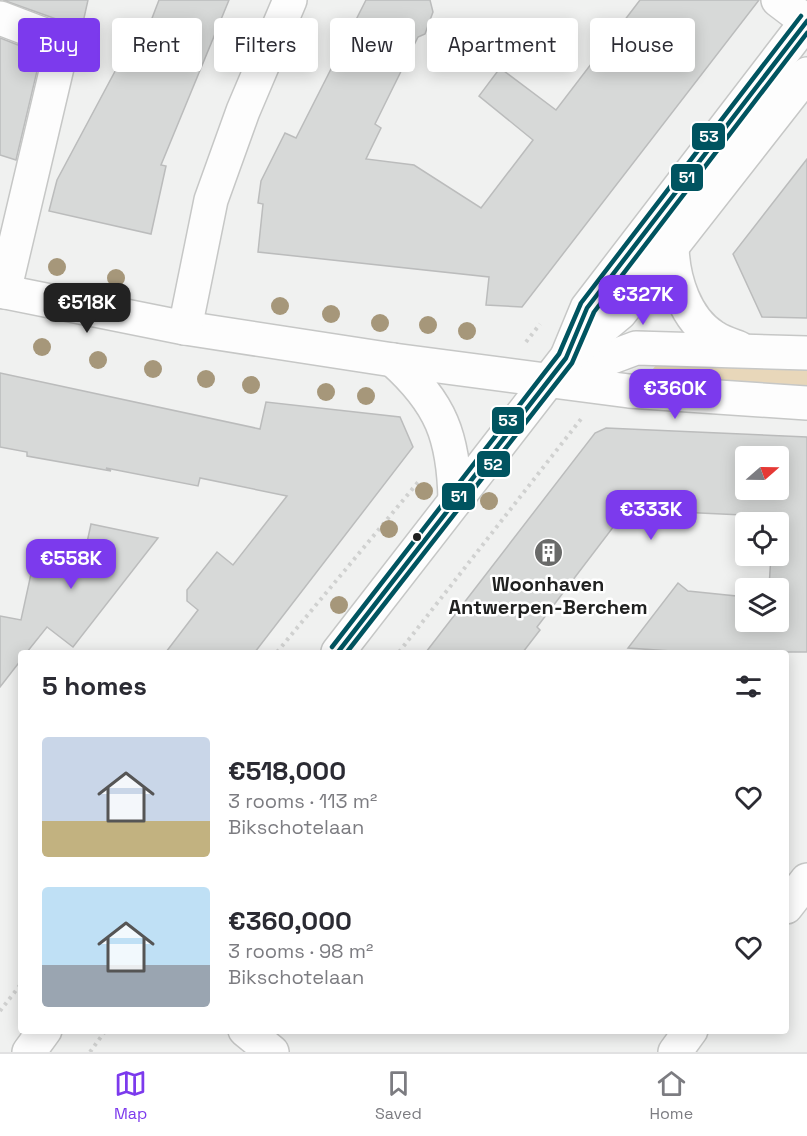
<!DOCTYPE html>
<html lang="en">
<head>
<meta charset="utf-8">
<style>
  :root { --surface:#fff; --page:#f2f2f3; --text:#2b2b33; --muted:#7c7c81; --line:#e1e1e2; --accent:#7c3aed }
  body { margin:0; font-family:"Space Grotesk",sans-serif; background:var(--page); color:var(--text); height:100vh; display:flex; flex-direction:column; font-size:22px; white-space:nowrap }
  * { box-sizing:border-box; margin:0 }
  p { font-size:20px; color:var(--muted) }
  .icon { flex:none; width:33px; height:33px; fill:none; stroke:currentColor; stroke-width:2; stroke-linecap:round; stroke-linejoin:round }
  .map { position:relative; flex:1; overflow:hidden }
  .panel { position:absolute; left:18px; top:650px; width:771px; height:384px; display:flex; flex-direction:column; background:var(--surface); border-radius:6px; box-shadow:0 3px 15px #0003 }
  .panel>* { flex:none }
  .guide { position:absolute; left:18px; top:18px; width:771px; height:54px; display:flex; gap:12px }
  .needle { width:39px; rotate:70deg }
  .buttons { position:absolute; left:735px; top:446px; display:grid; gap:12px }
  .buttons a { display:grid; place-items:center; width:54px; height:54px; border-radius:6px; background:var(--surface); box-shadow:0 3px 15px #0003; font-size:30px }
  .price { position:absolute; translate:-50% -51px; padding:0 14px; border-radius:12px; background:var(--accent); color:#fff; font-size:20px; line-height:39px; filter:drop-shadow(0 2px 3px #0008) }
  .price::after { content:''; position:absolute; left:50%; top:36px; width:18px; height:14px; margin-left:-9px; background:inherit; clip-path:polygon(0 0,100% 0,50% 100%) }
  .price.selected { background:#222; color:#fff }
  ul { padding:0; list-style:none }
  li { display:flex; align-items:center; gap:18px; height:150px; padding:0 24px }
  li span { display:grid; place-items:center; flex:none; width:168px; height:120px; border-radius:6px; color:#555 }
  li>.icon { margin-inline-start:auto }
  span .icon { width:72px; height:72px; fill:#fffc; stroke-width:1 }
  li b { font-size:26px }
  h2 { display:flex; justify-content:space-between; align-items:center; height:72px; padding:0 24px; font-size:26px }
  .pill { padding:0 21px; border-radius:6px; background:var(--surface); box-shadow:0 3px 15px #0003; font-size:21px; line-height:54px }
  .pill.selected { background:var(--accent); color:#fff }
  .dock { display:flex; justify-content:space-around; align-items:center; height:84px; border-top:2px solid var(--line); background:var(--surface); font-size:16px; color:var(--muted) }
  .dock a { display:grid; justify-items:center; gap:3px }
  .dock .selected { color:var(--accent) }
  .map>svg:first-child { display:block }
  .green { fill:#e8d7ba }
  .building { fill:#d7d9d8; stroke:#bbbcbc; stroke-width:1.5; fill-rule:evenodd }
  .lines { fill:none; stroke-linecap:round; stroke-linejoin:round }
  .minor-casing { stroke:#c6c7c6; stroke-width:36 }
  .path { stroke:#d0d1d0; stroke-width:4; stroke-dasharray:3 4.5; stroke-linecap:butt }
  .minor { stroke:#fdfdfd; stroke-width:33 }
  .bus-1-casing { stroke:#fff; stroke-width:9 }
  .bus-2-casing { stroke:#fff; stroke-width:9 }
  .bus-3-casing { stroke:#fff; stroke-width:9 }
  .bus-1 { stroke:#005460; stroke-width:4.5 }
  .bus-2 { stroke:#005460; stroke-width:4.5 }
  .bus-3 { stroke:#005460; stroke-width:4.5 }
  .tree { fill:#a6977a }
  .bus-dot { fill:#202120; stroke:#fff; stroke-width:2 }
  .labels { text-anchor:middle; dominant-baseline:central; stroke-width:5; stroke-linejoin:round; paint-order:stroke }
  .poi-label { font-size:20px; font-weight:bold; fill:#202120; stroke:#fff }
  .line-badge { stroke:#fff; stroke-width:2 }
  .badge-label { font-size:16px; text-anchor:middle; font-weight:bold; fill:#fff }
</style>
</head>
<body>
<div class="map">
<svg width="807" height="1052" viewBox="0 0 807 1052">
  <rect width="100%" height="100%" fill="#f0f1f0"/>
  <path class="green" d="M 657,364 L 807,366 L 807,387 L 644,380 Z"/>
  <g class="building">
    <path d="M 3,0 L 88,0 L 80,36 L 70,24 Z"/>
    <path d="M 159,0 L 229,0 L 161,165 L 166,166 L 151,234 L 49,211 L 57,180 L 120,62 L 129,66 L 135,51 L 139,52 Z"/>
    <path d="M 366,0 L 430,0 L 433,12 L 425,34 L 418,37 L 375,124 L 381,128 L 366,159 L 414,165 L 481,208 L 533,140 L 479,96 L 500,68 L 556,110 L 640,0 L 759,0 L 522,307 L 486,305 L 489,277 L 258,252 L 263,204 L 258,203 L 261,181 L 285,133 L 296,138 Z"/>
    <path d="M 0,38 L 41,54 L 16,160 L 0,155 Z"/>
    <path d="M 807,159 L 807,318 L 762,317 L 733,254 Z"/>
    <path d="M 0,373 L 260,429 L 266,402 L 400,417 L 413,447 L 255,652 L 166,652 L 198,610 L 187,601 L 187,590 L 217,552 L 233,565 L 287,496 L 200,478 L 198,486 L 106,468 L 111,471 L 27,456 L 27,452 L 0,447 Z"/>
    <path d="M 606,428 L 807,437 L 807,652 L 686,652 L 628,648 L 678,583 L 688,591 L 746,597 L 746,621 L 778,621 L 778,588 L 769,588 L 771,555 L 778,555 L 778,522 L 764,522 L 765,516 L 636,510 L 630,505 L 537,627 L 540,630 L 523,652 L 426,652 L 595,433 ZM 746,456 L 778,456 L 778,489 L 746,489 Z"/>
    <path d="M 91,524 L 158,538 L 73,647 L 47,627 L 27,652 L 21,652 L 21,660 L 0,687 L 0,616 L 21,620 L 36,551 L 86,547 Z"/>
  </g>
  <g class="lines">
    <defs>
      <g id="minor">
        <path d="M 778,0 L 807,22"/>
        <path d="M 0,18 L 63,42 L 4,292"/>
        <path d="M 672,247 C 673,279 685,319 714,337 C 721,342 731,345 739,348"/>
        <path d="M 0,291 L 185,328 L 393,360 L 629,391 L 807,403"/>
        <path d="M 185,328 L 211,200 L 243,111 L 290,0"/>
        <path d="M 568,354 L 587,308 L 807,21"/>
        <path d="M 393,360 C 441,403 454,437 455,501"/>
        <path d="M 556,378 L 636,348 L 807,353"/>
        <path d="M 338,652 L 566,358 L 620,313 L 807,74"/>
        <path d="M 786,907 L 807,880"/>
        <path d="M 245,1030 L 272,1052"/>
        <path d="M 29,1052 L 45,1030"/>
        <path d="M 675,1052 L 691,1030"/>
      </g>
    </defs>
    <use href="#minor" class="minor-casing"/>
    <g class="path">
      <path d="M 526,342 L 540,324"/>
      <path d="M 277,652 L 419,481"/>
      <path d="M 399,652 L 581,419"/>
      <path d="M 0,1011 L 21,984"/>
      <path d="M 90,1052 L 106,1030"/>
    </g>
    <use href="#minor" class="minor"/>
    <defs>
      <path id="bus-1" d="M 338,652 L 566,358 L 587,308 L 807,21"/>
      <path id="bus-2" d="M 347,652 L 572,363 L 594,312 L 807,33"/>
      <path id="bus-3" d="M 332,647 L 559,354 L 581,303 L 801,16"/>
    </defs>
    <use href="#bus-1" class="bus-1-casing"/>
    <use href="#bus-2" class="bus-2-casing"/>
    <use href="#bus-3" class="bus-3-casing"/>
    <use href="#bus-1" class="bus-1"/>
    <use href="#bus-2" class="bus-2"/>
    <use href="#bus-3" class="bus-3"/>
  </g>
  <g class="tree">
    <circle cx="57" cy="267" r="9"/>
    <circle cx="116" cy="278" r="9"/>
    <circle cx="280" cy="306" r="9"/>
    <circle cx="331" cy="314" r="9"/>
    <circle cx="380" cy="323" r="9"/>
    <circle cx="428" cy="325" r="9"/>
    <circle cx="467" cy="331" r="9"/>
    <circle cx="42" cy="347" r="9"/>
    <circle cx="98" cy="360" r="9"/>
    <circle cx="153" cy="369" r="9"/>
    <circle cx="206" cy="379" r="9"/>
    <circle cx="251" cy="385" r="9"/>
    <circle cx="326" cy="392" r="9"/>
    <circle cx="366" cy="396" r="9"/>
    <circle cx="424" cy="491" r="9"/>
    <circle cx="489" cy="501" r="9"/>
    <circle cx="389" cy="529" r="9"/>
    <circle cx="339" cy="605" r="9"/>
  </g>
  <defs>
    <symbol id="building-disc" viewBox="-11 -11 22 22"><circle r="9.5" fill="#696a69" stroke="#fff"/><path d="M-4-6H4V6H1V3H-1V6H-4ZM-2.5-4.3h1.7v1.8h-1.7ZM.8-4.3h1.7v1.8H.8ZM-2.5-1h1.7V.8h-1.7ZM.8-1h1.7V.8H.8Z" fill="#fff"/></symbol>
  </defs>
  <g fill-rule="evenodd">
    <use href="#building-disc" x="532" y="536" width="33" height="33"/>
  </g>
  <circle class="bus-dot" cx="417" cy="537" r="5"/>
  <g class="labels">
    <g class="poi-label">
      <text x="548" y="584">Woonhaven<tspan x="548" dy="23">Antwerpen-Berchem</tspan></text>
    </g>
  </g>
  <g class="line-badge">
    <rect x="691" y="122" width="35" height="29" rx="6" fill="#005460"/>
    <rect x="670" y="163" width="34" height="29" rx="6" fill="#005460"/>
    <rect x="491" y="406" width="34" height="29" rx="6" fill="#005460"/>
    <rect x="476" y="450" width="35" height="28" rx="6" fill="#005460"/>
    <rect x="441" y="482" width="35" height="29" rx="6" fill="#005460"/>
  </g>
  <g class="badge-label">
    <text x="709" y="142">53</text>
    <text x="687" y="183">51</text>
    <text x="508" y="426">53</text>
    <text x="493" y="470">52</text>
    <text x="459" y="502">51</text>
  </g>
</svg>
<div class="buttons">
<a><svg class="needle" viewBox="-14 -14 28 28"><path d="M0-13l5 13h-10z" fill="#e53935"/><path d="M0 13l5-13h-10z" fill="#7c7c81"/></svg></a>
<a><svg class="icon" aria-label="locate" viewBox="0 0 24 24"><circle cx="12" cy="12" r="6"/><path d="M12 2v4M12 18v4M2 12h4M18 12h4"/></svg></a>
<a><svg class="icon" aria-label="layers" viewBox="0 0 24 24"><path d="M12 4l9 5-9 5-9-5zM3 14l9 5 9-5"/></svg></a>
</div>
<b class="price" style="left:643px;top:326px">€327K</b>
<b class="price selected" style="left:87px;top:334px">€518K</b>
<b class="price" style="left:675px;top:420px">€360K</b>
<b class="price" style="left:651px;top:541px">€333K</b>
<b class="price" style="left:71px;top:590px">€558K</b>
<div class="guide">
<a class="pill selected">Buy</a>
<a class="pill">Rent</a>
<a class="pill">Filters</a>
<a class="pill">New</a>
<a class="pill">Apartment</a>
<a class="pill">House</a>
</div>
<section class="panel">
<h2>5 homes<svg class="icon" aria-label="filters" viewBox="0 0 24 24"><path d="M4 7h16M4 17h16"/><circle cx="9" cy="7" r="2"/><circle cx="15" cy="17" r="2"/></svg></h2>
<ul>
<li><span style="background:linear-gradient(#c9d6e8 70%,#c2b280 0)"><svg class="icon" aria-label="home" viewBox="0 0 24 24"><path d="M3 11l9-7 9 7M6 9v11h12V9"/></svg></span><div><b>€518,000</b><p>3 rooms · 113 m²</p><p>Bikschotelaan</p></div><svg class="icon" aria-label="heart" viewBox="0 0 24 24"><path d="M12 20l-8-8c-3-5 5-10 8-4 3-6 11-1 8 4z"/></svg></li>
<li><span style="background:linear-gradient(#bfe0f5 65%,#9aa5b1 0)"><svg class="icon" aria-label="home" viewBox="0 0 24 24"><path d="M3 11l9-7 9 7M6 9v11h12V9"/></svg></span><div><b>€360,000</b><p>3 rooms · 98 m²</p><p>Bikschotelaan</p></div><svg class="icon" aria-label="heart" viewBox="0 0 24 24"><path d="M12 20l-8-8c-3-5 5-10 8-4 3-6 11-1 8 4z"/></svg></li>
</ul>
</section>
</div>
<nav class="dock">
<a class="selected"><svg class="icon" aria-label="map" viewBox="0 0 24 24"><path d="M3 6l6-2 6 2 6-2v14l-6 2-6-2-6 2zM9 4v14M15 6v14"/></svg>Map</a>
<a><svg class="icon" aria-label="saved" viewBox="0 0 24 24"><path d="M7 4h10v16l-5-4-5 4z"/></svg>Saved</a>
<a><svg class="icon" aria-label="home" viewBox="0 0 24 24"><path d="M3 11l9-7 9 7M6 9v11h12V9"/></svg>Home</a>
</nav>
</body>
</html>
